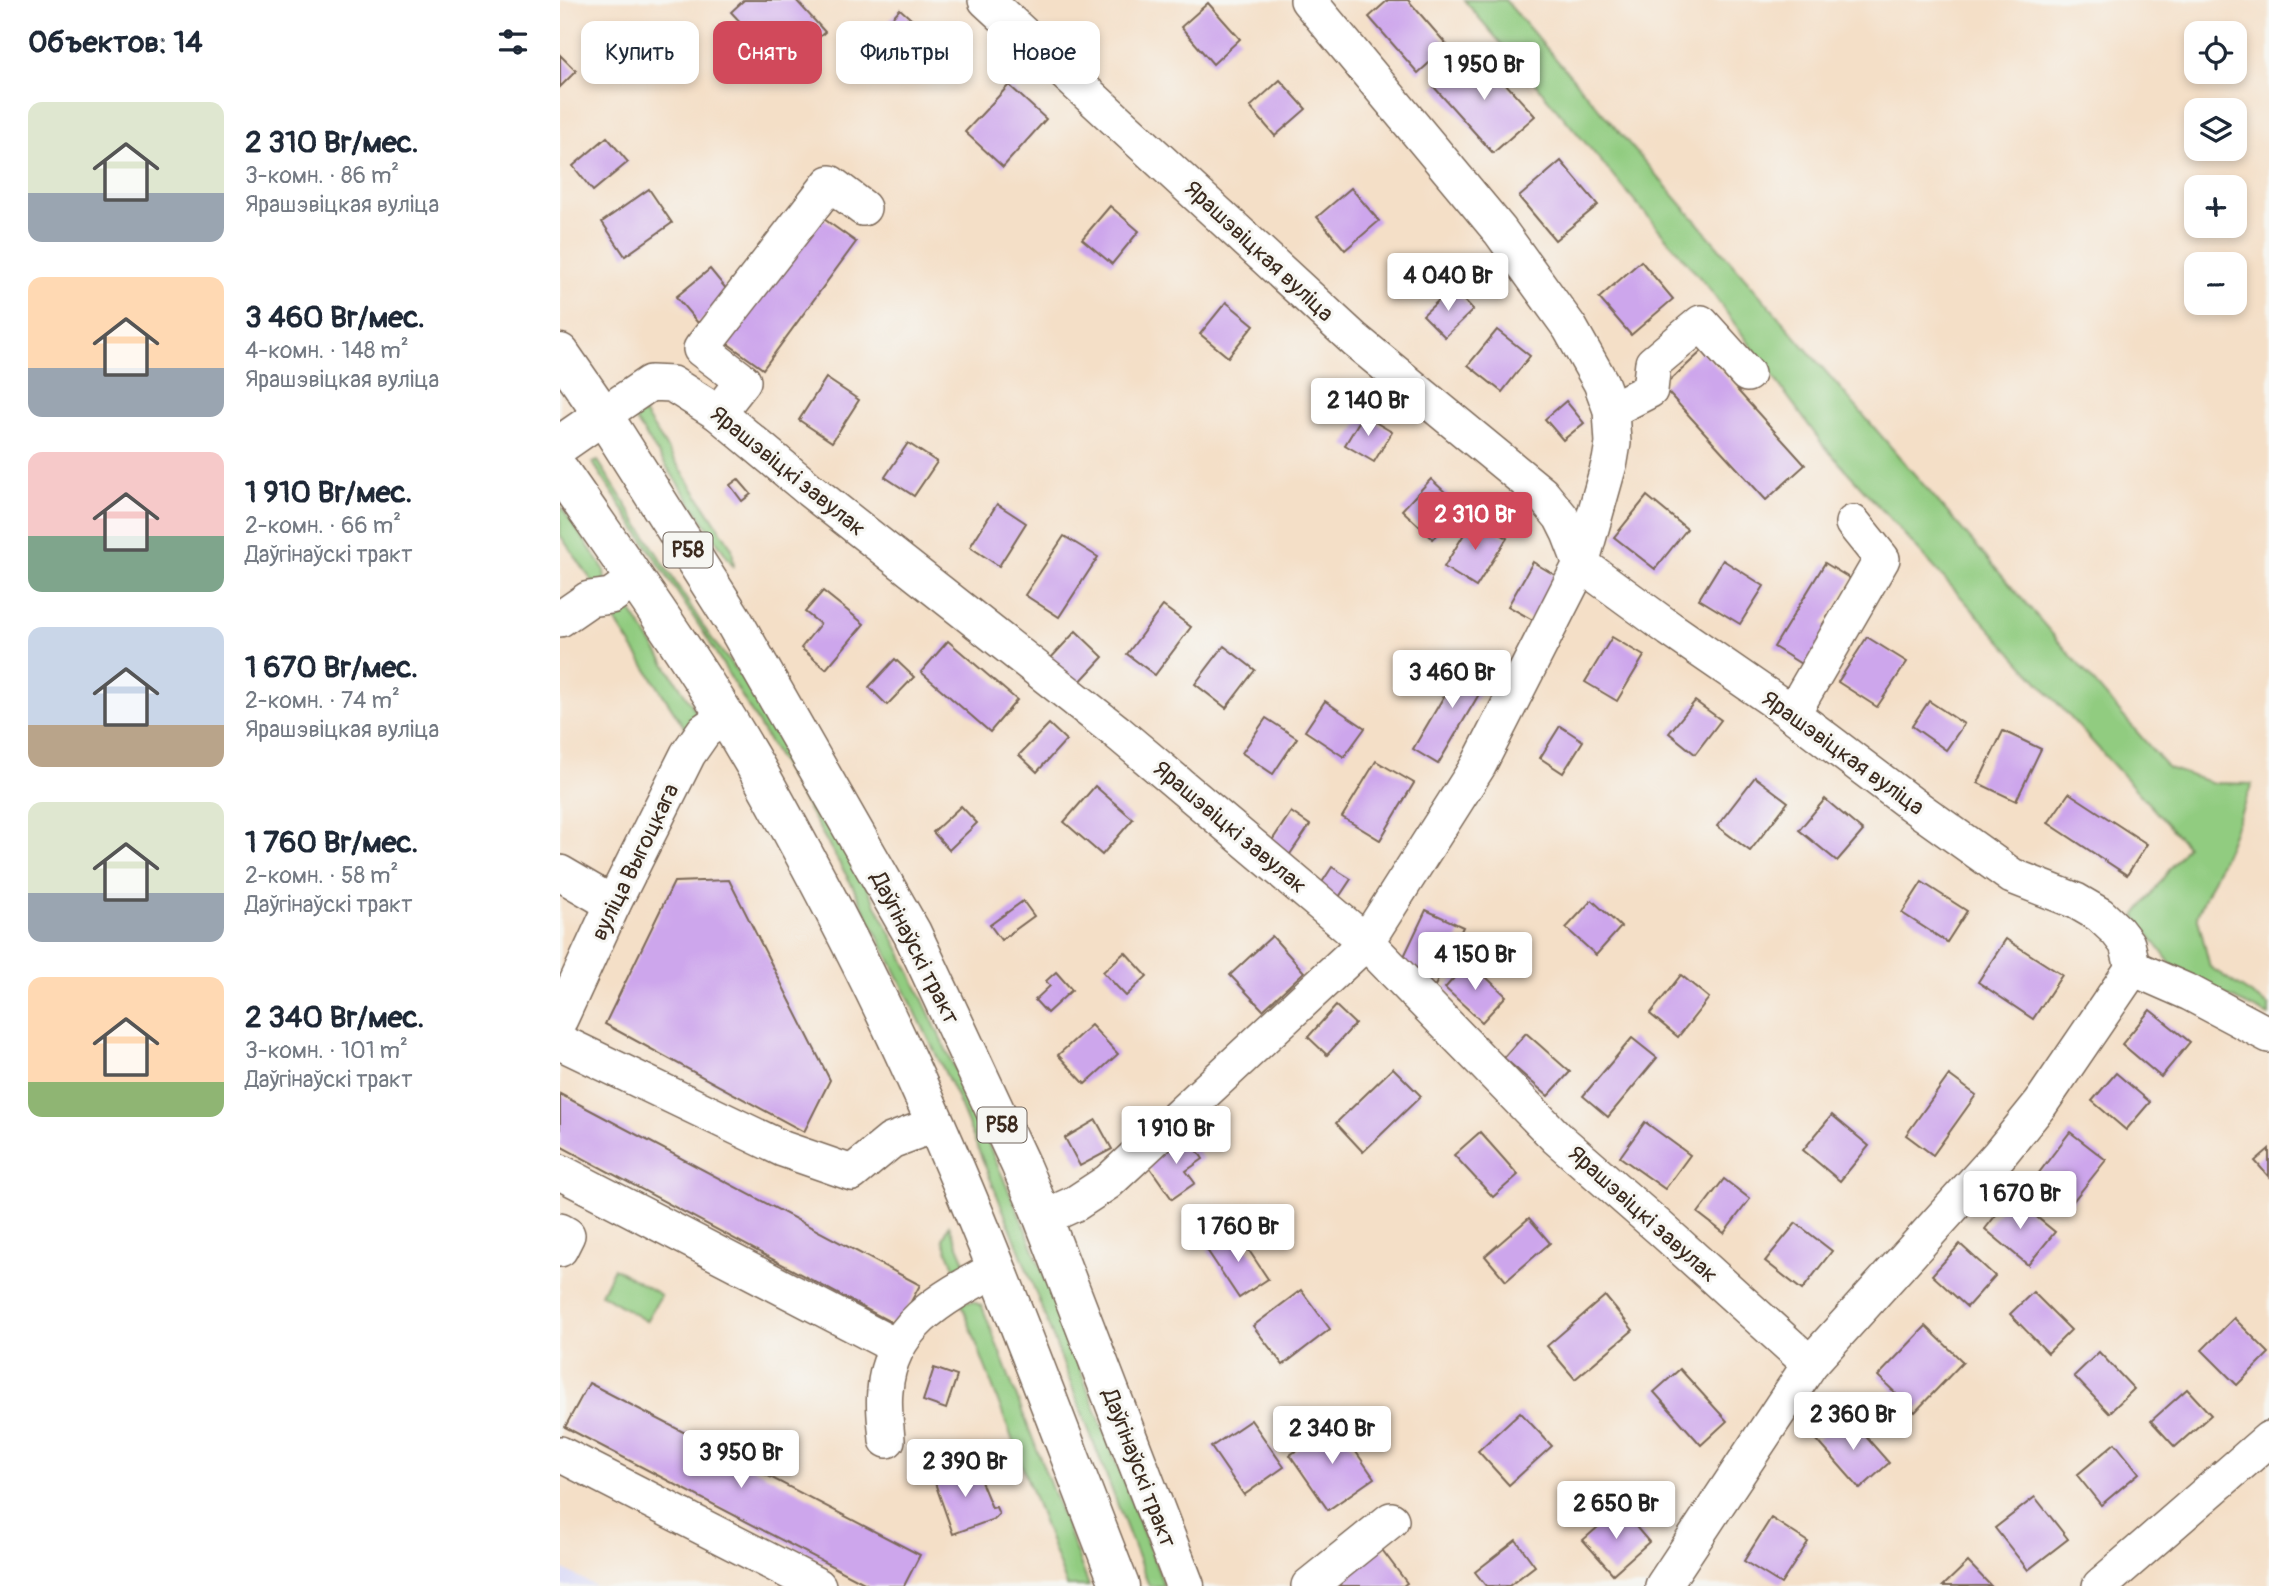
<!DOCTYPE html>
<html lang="ru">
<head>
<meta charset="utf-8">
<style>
  :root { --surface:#fff; --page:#f2f2f3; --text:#1f2937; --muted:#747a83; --accent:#d1495b }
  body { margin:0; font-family:Pangolin,sans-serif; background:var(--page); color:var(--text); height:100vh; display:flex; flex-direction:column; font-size:26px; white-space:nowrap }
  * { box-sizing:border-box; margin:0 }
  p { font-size:23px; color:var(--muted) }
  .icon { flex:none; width:38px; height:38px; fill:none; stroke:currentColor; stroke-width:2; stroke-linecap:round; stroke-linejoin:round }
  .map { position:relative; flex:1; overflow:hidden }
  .details { display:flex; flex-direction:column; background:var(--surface); width:560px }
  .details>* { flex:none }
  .guide { position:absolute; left:21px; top:21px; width:665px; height:63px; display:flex; gap:14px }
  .fabs { position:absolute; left:1624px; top:21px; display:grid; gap:14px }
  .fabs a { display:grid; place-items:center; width:63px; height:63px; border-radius:14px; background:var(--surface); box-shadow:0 4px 10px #0003; font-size:35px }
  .price { position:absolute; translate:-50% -60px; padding:0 16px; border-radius:7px; background:#fff; color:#222; font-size:23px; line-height:46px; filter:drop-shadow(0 2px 4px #0008) }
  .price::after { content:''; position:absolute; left:50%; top:42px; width:21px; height:16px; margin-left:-10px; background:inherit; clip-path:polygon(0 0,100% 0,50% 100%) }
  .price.on { background:var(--accent); color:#fff }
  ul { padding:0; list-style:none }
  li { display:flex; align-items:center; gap:21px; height:175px; padding:0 28px }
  li span { display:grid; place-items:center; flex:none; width:196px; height:140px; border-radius:14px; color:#555 }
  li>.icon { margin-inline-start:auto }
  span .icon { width:84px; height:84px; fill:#fffc; stroke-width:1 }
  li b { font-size:30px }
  h2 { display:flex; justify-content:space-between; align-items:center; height:84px; padding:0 28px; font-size:30px }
  .tag { padding:0 24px; border-radius:14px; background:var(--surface); box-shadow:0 4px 10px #0003; font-size:24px; line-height:63px }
  .tag.on { background:var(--accent); color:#fff }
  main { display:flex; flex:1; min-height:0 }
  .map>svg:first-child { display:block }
  .built { fill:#d7d7f8 }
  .green { fill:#91cc80; stroke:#667b4f; stroke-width:2 }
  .building { fill:#cda6ec }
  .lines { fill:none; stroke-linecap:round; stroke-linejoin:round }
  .minor-casing { stroke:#7c6959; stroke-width:38 }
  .major-casing { stroke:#7c6959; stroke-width:41 }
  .minor { stroke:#fff; stroke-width:35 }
  .major { stroke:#fff; stroke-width:38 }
  .labels { text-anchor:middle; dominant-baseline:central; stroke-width:6; stroke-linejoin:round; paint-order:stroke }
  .shield { fill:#f6f6f2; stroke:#73675e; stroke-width:2 }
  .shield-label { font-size:21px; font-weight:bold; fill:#3b2a1e }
  .street-label { font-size:23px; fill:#3b2a1e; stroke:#f6f6f2 }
</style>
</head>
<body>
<main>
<section class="details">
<h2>Объектов: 14<svg class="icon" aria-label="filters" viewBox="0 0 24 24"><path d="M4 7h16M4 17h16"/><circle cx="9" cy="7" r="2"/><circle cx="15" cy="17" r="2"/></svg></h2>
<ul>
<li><span style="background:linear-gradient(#dfe7d0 65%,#9aa5b1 0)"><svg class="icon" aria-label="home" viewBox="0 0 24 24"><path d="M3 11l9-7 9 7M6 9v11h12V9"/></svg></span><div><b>2 310 Br/мес.</b><p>3-комн. · 86 m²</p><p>Ярашэвіцкая вуліца</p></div></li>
<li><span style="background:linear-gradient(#ffd9b3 65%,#9aa5b1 0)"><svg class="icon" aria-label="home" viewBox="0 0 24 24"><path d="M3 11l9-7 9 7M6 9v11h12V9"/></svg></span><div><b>3 460 Br/мес.</b><p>4-комн. · 148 m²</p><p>Ярашэвіцкая вуліца</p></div></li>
<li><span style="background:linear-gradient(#f6c9c9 60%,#7fa58c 0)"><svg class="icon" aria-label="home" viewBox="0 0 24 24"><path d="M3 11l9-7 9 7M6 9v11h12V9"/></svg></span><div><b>1 910 Br/мес.</b><p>2-комн. · 66 m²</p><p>Даўгінаўскі тракт</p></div></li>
<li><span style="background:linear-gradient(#c9d6e8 70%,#b9a48a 0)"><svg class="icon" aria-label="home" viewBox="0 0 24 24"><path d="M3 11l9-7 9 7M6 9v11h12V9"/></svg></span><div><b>1 670 Br/мес.</b><p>2-комн. · 74 m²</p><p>Ярашэвіцкая вуліца</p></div></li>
<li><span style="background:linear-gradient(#dfe7d0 65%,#9aa5b1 0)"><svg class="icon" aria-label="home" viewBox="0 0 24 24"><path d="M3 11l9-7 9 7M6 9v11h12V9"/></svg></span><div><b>1 760 Br/мес.</b><p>2-комн. · 58 m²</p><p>Даўгінаўскі тракт</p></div></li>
<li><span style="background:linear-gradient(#ffd9b3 75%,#8fb573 0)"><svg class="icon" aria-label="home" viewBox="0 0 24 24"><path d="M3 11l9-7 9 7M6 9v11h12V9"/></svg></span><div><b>2 340 Br/мес.</b><p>3-комн. · 101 m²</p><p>Даўгінаўскі тракт</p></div></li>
</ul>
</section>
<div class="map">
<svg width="1709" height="1586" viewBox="0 0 1709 1586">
  <rect width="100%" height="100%" fill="#f6f6f2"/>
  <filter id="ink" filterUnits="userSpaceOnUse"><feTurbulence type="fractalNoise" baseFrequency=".0143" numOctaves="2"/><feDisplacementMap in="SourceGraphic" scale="14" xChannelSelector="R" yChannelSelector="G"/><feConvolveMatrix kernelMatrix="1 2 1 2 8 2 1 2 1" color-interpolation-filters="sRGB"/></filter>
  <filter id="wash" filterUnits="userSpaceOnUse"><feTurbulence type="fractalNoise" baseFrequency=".00686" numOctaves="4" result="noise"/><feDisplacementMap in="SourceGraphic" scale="28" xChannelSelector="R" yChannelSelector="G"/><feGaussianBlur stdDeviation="1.57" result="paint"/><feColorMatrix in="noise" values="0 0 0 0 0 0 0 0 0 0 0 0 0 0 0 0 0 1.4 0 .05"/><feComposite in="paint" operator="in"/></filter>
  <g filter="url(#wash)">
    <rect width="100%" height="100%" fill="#f4dfc7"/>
    <path class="built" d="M 0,1567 L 35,1586 L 0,1586 Z"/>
    <g class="green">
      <path d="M 904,0 L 945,0 L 1608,768 L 1653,783 L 1692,784 L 1667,849 L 1637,915 L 1650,967 L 1709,1006 L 1709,1016 L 1616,971 L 1575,916 L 1627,846 L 1264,446 L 1147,286 Z"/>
      <path d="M 84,413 L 172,548 L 174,567 L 74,418 Z"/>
      <path d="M 38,461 L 151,638 L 195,694 L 300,874 L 341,953 L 402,1084 L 466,1230 L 604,1586 L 589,1586 L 455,1239 L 396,1095 L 335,970 L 292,885 L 202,730 L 147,638 L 33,463 Z"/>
      <path d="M 0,505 L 44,569 L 45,581 L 37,588 L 0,535 Z"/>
      <path d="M 60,607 L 69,608 L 135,710 L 136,718 L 128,733 L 49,611 Z"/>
      <path d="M 389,1225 L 405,1262 L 397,1275 L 383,1239 Z"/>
      <path d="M 54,1268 L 101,1295 L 86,1321 L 41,1294 Z"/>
      <path d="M 401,1302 L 414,1302 L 422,1306 L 529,1586 L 507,1586 Z"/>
    </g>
    <g id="blocks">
      <g class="building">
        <path d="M 184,0 L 236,0 L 265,32 L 224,69 L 171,12 Z"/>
        <path d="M 828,0 L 848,0 L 888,46 L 858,73 L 809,17 Z"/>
        <path d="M 648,3 L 680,39 L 653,64 L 621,27 Z"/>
        <path d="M 340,9 L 370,36 L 339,69 L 310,42 Z"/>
        <path d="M 915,50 L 975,116 L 933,153 L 874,87 Z"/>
        <path d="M 0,55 L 16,71 L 0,87 Z"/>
        <path d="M 720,80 L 746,109 L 715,136 L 690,107 Z"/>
        <path d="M 449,85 L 486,119 L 443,167 L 405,132 Z"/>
        <path d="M 47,137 L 68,162 L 33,191 L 13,166 Z"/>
        <path d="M 1001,161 L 1038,205 L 995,240 L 959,197 Z"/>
        <path d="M 791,188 L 819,221 L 785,250 L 757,217 Z"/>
        <path d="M 89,189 L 112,223 L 65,256 L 42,222 Z"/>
        <path d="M 550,206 L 579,231 L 552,264 L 522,239 Z"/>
        <path d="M 257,214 L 296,242 L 203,369 L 164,341 Z"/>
        <path d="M 1081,261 L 1113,299 L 1071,335 L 1039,298 Z"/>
        <path d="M 150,269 L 172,296 L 138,323 L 116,297 Z"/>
        <path d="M 892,288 L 913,310 L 885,337 L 863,315 Z"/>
        <path d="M 666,302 L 694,325 L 668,357 L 640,334 Z"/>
        <path d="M 937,330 L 970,356 L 942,392 L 908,365 Z"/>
        <path d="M 1142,351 L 1245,465 L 1206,500 L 1103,387 Z"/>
        <path d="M 266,378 L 299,400 L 272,442 L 239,420 Z"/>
        <path d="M 1006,401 L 1024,423 L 1003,440 L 985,419 Z"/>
        <path d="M 803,415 L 832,432 L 814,462 L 785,445 Z"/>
        <path d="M 348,443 L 377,462 L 354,496 L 325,477 Z"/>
        <path d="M 178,479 L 191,494 L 182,501 L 170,485 Z"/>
        <path d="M 871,479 L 902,508 L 873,539 L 842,510 Z"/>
        <path d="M 1087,496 L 1127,529 L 1095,569 L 1054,537 Z"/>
        <path d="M 437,504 L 466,523 L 439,566 L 410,547 Z"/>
        <path d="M 914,518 L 947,538 L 916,587 L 884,567 Z"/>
        <path d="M 504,536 L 538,557 L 499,617 L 465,595 Z"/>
        <path d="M 1163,560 L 1204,586 L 1180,624 L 1139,599 Z"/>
        <path d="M 973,562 L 1003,580 L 978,623 L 948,606 Z"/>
        <path d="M 1265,563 L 1291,579 L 1263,624 L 1274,631 L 1251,670 L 1214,647 Z"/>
        <path d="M 263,591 L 304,624 L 266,669 L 241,648 L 260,624 L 245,612 Z"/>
        <path d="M 603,606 L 631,627 L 595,675 L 567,654 Z"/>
        <path d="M 516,631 L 543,657 L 516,686 L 489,660 Z"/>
        <path d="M 1052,637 L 1084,656 L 1057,701 L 1025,682 Z"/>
        <path d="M 1307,637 L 1347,662 L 1317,707 L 1278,682 Z"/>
        <path d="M 388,641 L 457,700 L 430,732 L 361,672 Z"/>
        <path d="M 664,646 L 695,670 L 666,708 L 635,684 Z"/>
        <path d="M 907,657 L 932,672 L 878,764 L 853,749 Z"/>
        <path d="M 335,659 L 354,677 L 327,705 L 309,687 Z"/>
        <path d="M 765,701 L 805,728 L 784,757 L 745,731 Z"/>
        <path d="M 1135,701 L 1161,720 L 1135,754 L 1109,733 Z"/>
        <path d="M 1369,701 L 1404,724 L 1386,750 L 1352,726 Z"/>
        <path d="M 706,718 L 737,738 L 713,774 L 682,753 Z"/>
        <path d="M 489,724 L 506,740 L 477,772 L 459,755 Z"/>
        <path d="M 1000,726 L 1023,741 L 1003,773 L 980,758 Z"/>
        <path d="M 1443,731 L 1481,749 L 1456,801 L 1418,783 Z"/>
        <path d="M 816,761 L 854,783 L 820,840 L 782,817 Z"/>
        <path d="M 1195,777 L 1228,802 L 1190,851 L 1157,826 Z"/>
        <path d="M 535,786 L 573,819 L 542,855 L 504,822 Z"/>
        <path d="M 1509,793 L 1587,844 L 1567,875 L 1488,823 Z"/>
        <path d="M 1265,799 L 1303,831 L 1277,861 L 1239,830 Z"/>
        <path d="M 401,806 L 417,823 L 389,850 L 373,832 Z"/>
        <path d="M 731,812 L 750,825 L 726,860 L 707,848 Z"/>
        <path d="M 772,867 L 791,879 L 777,900 L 759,887 Z"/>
        <path d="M 169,880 L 270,1080 L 244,1132 L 45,1024 L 114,882 Z"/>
        <path d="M 1362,882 L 1407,911 L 1387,942 L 1342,913 Z"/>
        <path d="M 1032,900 L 1061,927 L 1036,955 L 1006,928 Z"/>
        <path d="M 463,901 L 474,916 L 441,940 L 430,925 Z"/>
        <path d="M 866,910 L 903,927 L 875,986 L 838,969 Z"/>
        <path d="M 712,936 L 744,972 L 703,1010 L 670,975 Z"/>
        <path d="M 1446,939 L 1502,975 L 1473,1019 L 1418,982 Z"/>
        <path d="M 565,952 L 587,976 L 566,996 L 543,972 Z"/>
        <path d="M 909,961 L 946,996 L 922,1022 L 885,988 Z"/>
        <path d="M 496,972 L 512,990 L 487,1013 L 475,1000 L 490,986 L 486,981 Z"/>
        <path d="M 1121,975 L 1149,998 L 1118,1037 L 1090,1014 Z"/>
        <path d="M 776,1006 L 795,1024 L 767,1055 L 748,1037 Z"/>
        <path d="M 1590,1010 L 1630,1042 L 1601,1077 L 1562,1044 Z"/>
        <path d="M 531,1025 L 558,1054 L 525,1084 L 498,1055 Z"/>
        <path d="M 966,1033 L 1010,1072 L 988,1096 L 944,1058 Z"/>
        <path d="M 1072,1038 L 1097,1058 L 1048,1117 L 1023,1096 Z"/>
        <path d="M 833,1068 L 861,1096 L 803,1152 L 776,1123 Z"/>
        <path d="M 1556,1073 L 1590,1102 L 1566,1130 L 1532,1101 Z"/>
        <path d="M 1389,1075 L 1416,1095 L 1373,1155 L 1346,1135 Z"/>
        <path d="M 0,1094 L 360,1285 L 338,1326 L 0,1146 Z"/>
        <path d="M 1272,1115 L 1309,1146 L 1280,1181 L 1243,1150 Z"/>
        <path d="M 536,1120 L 552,1149 L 520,1166 L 505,1138 Z"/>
        <path d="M 1085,1122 L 1130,1155 L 1105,1189 L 1060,1157 Z"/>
        <path d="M 920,1132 L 958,1175 L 933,1197 L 894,1155 Z"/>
        <path d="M 1510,1132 L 1546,1160 L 1510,1205 L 1475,1178 Z"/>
        <path d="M 626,1134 L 643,1159 L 626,1171 L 635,1183 L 612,1199 L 586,1162 Z"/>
        <path d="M 1709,1149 L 1709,1177 L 1695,1161 Z"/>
        <path d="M 1164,1179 L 1190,1199 L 1164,1233 L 1138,1213 Z"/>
        <path d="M 1451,1196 L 1495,1232 L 1468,1265 L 1425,1229 Z"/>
        <path d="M 969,1218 L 990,1243 L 946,1281 L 925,1256 Z"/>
        <path d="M 1236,1223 L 1272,1251 L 1242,1290 L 1205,1261 Z"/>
        <path d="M 676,1231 L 708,1279 L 679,1298 L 647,1250 Z"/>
        <path d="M 1400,1244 L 1435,1276 L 1407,1307 L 1372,1275 Z"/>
        <path d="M 741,1290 L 770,1329 L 723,1365 L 693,1326 Z"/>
        <path d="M 1473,1292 L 1511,1330 L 1488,1353 L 1450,1314 Z"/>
        <path d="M 1045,1296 L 1073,1330 L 1015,1379 L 987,1346 Z"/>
        <path d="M 1674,1318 L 1709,1353 L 1677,1385 L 1642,1350 Z"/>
        <path d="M 1366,1326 L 1403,1362 L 1355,1412 L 1318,1376 Z"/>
        <path d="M 1539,1352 L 1574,1389 L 1549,1413 L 1514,1376 Z"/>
        <path d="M 374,1368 L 397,1376 L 386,1409 L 363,1401 Z"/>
        <path d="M 1120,1369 L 1167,1421 L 1141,1445 L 1094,1392 Z"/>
        <path d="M 29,1383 L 360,1555 L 344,1586 L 310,1586 L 5,1427 Z"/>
        <path d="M 1627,1389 L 1651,1415 L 1615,1447 L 1591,1421 Z"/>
        <path d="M 960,1412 L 992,1446 L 949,1485 L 918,1451 Z"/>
        <path d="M 1286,1414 L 1329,1463 L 1300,1489 L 1257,1440 Z"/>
        <path d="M 691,1420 L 724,1467 L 684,1495 L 651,1447 Z"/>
        <path d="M 776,1423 L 814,1478 L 768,1510 L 730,1455 Z"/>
        <path d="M 1555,1443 L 1579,1473 L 1541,1505 L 1517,1475 Z"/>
        <path d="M 416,1463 L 424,1470 L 417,1472 L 432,1508 L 436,1507 L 439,1514 L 434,1519 L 393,1534 L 374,1480 Z"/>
        <path d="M 1475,1497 L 1508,1539 L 1468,1570 L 1435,1528 Z"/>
        <path d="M 1060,1508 L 1089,1542 L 1053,1574 L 1023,1540 Z"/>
        <path d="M 1211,1518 L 1248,1542 L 1221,1584 L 1184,1561 Z"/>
        <path d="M 956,1540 L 975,1566 L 949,1586 L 926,1586 L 915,1572 Z"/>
        <path d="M 820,1547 L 847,1583 L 843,1586 L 779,1586 L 775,1581 Z"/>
        <path d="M 1408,1562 L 1431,1586 L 1383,1586 Z"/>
      </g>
    </g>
  </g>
  <g filter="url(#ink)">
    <use href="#blocks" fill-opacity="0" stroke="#7c6959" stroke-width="2"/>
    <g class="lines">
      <defs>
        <g id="minor">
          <path d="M 426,0 L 795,340 L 982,494 L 1001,517 L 1009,533 L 1021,564 L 1110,629 L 1219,704 L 1350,803 L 1452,876 L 1516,901 L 1540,915 L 1557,931 L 1567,944 L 1573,968"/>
          <path d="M 1051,410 L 1090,390 L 1093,363 L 1141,323 L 1187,374"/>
          <path d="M 158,413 L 183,381 L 141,349 L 270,183 L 303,208"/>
          <path d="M 43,415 L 90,383 L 112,384 L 158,413 L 250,490 L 557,732 L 806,942 L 997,1138 L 1101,1229 L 1250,1364"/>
          <path d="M 0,619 L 29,599 L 51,596 L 75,579"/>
          <path d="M 1232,714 L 1322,559 L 1293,523"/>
          <path d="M 0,873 L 53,904"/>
          <path d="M 1573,968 L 1630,993 L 1709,1035"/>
          <path d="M 0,1019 L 53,904 L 128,754 L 144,731 L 166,716"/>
          <path d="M 0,1042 L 223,1149 L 292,1173 L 331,1141 L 376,1124"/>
          <path d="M 0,1172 L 335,1346"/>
          <path d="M 483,1218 L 516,1203 L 548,1182 L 806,942 L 918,766 L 1021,564 L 1050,461 L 1053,443 L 1051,410 L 1041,383 L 1010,328 L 940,231 L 748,0"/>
          <path d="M 0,1231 L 7,1235 L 0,1249"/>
          <path d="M 327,1440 C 326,1424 323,1406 325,1391 C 329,1325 384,1297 436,1269"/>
          <path d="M 0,1454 L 258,1586"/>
          <path d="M 749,1586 L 831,1520"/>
          <path d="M 1103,1586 L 1250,1364 L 1439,1155 L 1481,1103 L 1573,968"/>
          <path d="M 1540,1586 L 1709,1439"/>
        </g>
        <g id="major">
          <path d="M 0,353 L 43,415 L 173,620 L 352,933 L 460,1164 L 483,1218 L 625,1586"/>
          <path d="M 0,445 L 43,415"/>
          <path d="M 0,471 C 69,571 141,670 201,776 C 257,876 311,979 358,1084 C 433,1248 494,1418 560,1586"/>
        </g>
      </defs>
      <use href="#minor" class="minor-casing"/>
      <use href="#major" class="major-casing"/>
      <use href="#minor" class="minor"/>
      <use href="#major" class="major"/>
    </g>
  </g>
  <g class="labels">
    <g class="shield">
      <rect x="103.5" y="532.5" width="49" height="35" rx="5"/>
      <rect x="417.5" y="1107.5" width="49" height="35" rx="5"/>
    </g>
    <g class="shield-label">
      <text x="128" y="550">Р58</text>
      <text x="442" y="1125">Р58</text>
    </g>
    <g class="street-label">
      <text transform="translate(699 251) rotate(43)">Ярашэвіцкая вуліца</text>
      <text transform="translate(228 471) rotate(39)">Ярашэвіцкі завулак</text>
      <text transform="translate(1283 753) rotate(36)">Ярашэвіцкая вуліца</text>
      <text transform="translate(670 827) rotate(40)">Ярашэвіцкі завулак</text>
      <text transform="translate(75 862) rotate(-64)">вуліца Выгоцкага</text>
      <text transform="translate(355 948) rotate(63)">Даўгінаўскі тракт</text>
      <text transform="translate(1083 1214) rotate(42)">Ярашэвіцкі завулак</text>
      <text transform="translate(579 1468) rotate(69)">Даўгінаўскі тракт</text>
    </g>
  </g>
</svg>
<div class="fabs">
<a><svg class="icon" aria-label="locate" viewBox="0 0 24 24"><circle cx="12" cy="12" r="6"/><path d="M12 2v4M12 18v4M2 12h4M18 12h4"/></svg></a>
<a><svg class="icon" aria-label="layers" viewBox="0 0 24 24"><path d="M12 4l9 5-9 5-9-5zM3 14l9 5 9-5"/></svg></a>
<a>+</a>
<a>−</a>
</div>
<b class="price" style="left:924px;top:102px">1 950 Br</b>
<b class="price" style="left:888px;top:313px">4 040 Br</b>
<b class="price" style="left:808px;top:438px">2 140 Br</b>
<b class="price on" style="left:915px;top:552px">2 310 Br</b>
<b class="price" style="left:892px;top:710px">3 460 Br</b>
<b class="price" style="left:915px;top:992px">4 150 Br</b>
<b class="price" style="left:616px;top:1166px">1 910 Br</b>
<b class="price" style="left:1460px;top:1231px">1 670 Br</b>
<b class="price" style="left:678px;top:1264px">1 760 Br</b>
<b class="price" style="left:1293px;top:1452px">2 360 Br</b>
<b class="price" style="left:772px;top:1466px">2 340 Br</b>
<b class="price" style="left:181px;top:1490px">3 950 Br</b>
<b class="price" style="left:405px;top:1499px">2 390 Br</b>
<b class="price" style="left:1056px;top:1541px">2 650 Br</b>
<div class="guide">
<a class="tag">Купить</a>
<a class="tag on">Снять</a>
<a class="tag">Фильтры</a>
<a class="tag">Новое</a>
</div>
</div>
</main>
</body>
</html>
